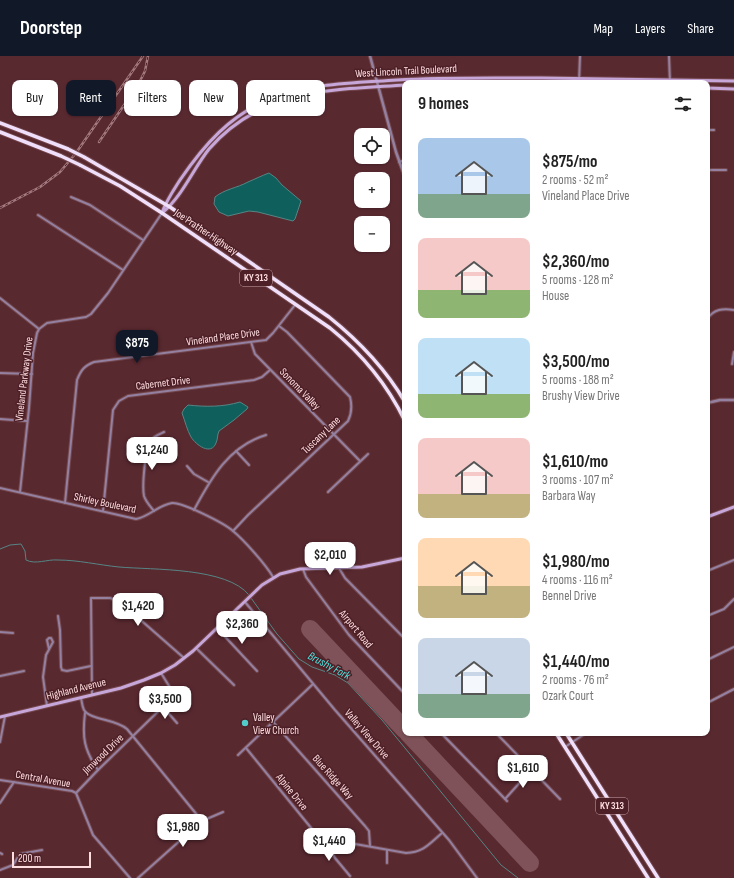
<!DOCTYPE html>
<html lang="en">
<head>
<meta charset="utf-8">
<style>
  :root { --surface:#fff; --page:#f6f6f6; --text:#222; --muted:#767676; --accent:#111827 }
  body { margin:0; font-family:"Sofia Sans Condensed",sans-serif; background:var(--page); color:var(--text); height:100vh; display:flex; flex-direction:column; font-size:15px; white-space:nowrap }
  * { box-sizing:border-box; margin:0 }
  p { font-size:13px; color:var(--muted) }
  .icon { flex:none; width:22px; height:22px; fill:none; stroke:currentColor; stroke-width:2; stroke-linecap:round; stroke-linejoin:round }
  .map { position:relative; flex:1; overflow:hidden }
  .sheet { position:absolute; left:402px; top:24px; width:308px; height:656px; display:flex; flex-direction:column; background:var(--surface); border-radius:8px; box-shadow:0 1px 3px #0004 }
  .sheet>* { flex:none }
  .banner { position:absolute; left:12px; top:24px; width:330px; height:36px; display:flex; gap:8px }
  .tools { position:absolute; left:354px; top:72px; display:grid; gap:8px }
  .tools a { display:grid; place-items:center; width:36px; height:36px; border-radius:8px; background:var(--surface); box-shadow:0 1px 3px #0004; font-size:20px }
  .scale { position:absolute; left:12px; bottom:10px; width:79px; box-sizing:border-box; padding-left:4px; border:2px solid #fddddf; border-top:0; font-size:11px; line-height:14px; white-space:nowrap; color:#fddddf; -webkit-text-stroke:3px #4d1f26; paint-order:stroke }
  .price { position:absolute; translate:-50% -34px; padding:0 9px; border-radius:8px; background:#fff; color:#222; font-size:13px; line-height:26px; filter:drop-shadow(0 1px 2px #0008) }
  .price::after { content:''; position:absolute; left:50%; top:24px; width:12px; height:9px; margin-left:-6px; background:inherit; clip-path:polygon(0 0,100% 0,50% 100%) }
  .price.current { background:var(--accent); color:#fff }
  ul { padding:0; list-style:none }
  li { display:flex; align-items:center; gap:12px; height:100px; padding:0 16px }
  li span { display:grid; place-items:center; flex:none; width:112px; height:80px; border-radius:8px; color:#555 }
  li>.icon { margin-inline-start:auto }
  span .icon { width:48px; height:48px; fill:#fffc; stroke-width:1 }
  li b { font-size:17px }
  h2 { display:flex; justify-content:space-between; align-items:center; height:48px; padding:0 16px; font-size:17px }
  .pill { padding:0 14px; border-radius:8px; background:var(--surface); box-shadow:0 1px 3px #0004; font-size:14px; line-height:36px }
  .pill.current { background:var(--accent); color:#fff }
  header { display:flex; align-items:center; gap:24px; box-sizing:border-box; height:56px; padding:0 20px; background:var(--accent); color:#fff }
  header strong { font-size:19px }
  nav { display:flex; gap:22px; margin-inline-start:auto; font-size:14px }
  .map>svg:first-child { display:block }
  .water { fill:#0f5f5d; stroke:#568584 }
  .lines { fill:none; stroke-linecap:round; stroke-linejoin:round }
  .stream { stroke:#568584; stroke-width:1 }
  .runway { stroke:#7e5258; stroke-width:18 }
  .minor-casing { stroke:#73464c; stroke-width:4 }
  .tertiary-casing { stroke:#73464c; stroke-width:4.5 }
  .secondary-casing { stroke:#73464c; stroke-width:5 }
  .trunk-casing { stroke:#73464c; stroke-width:5.5 }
  .minor { stroke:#9480a0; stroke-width:2 }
  .tertiary { stroke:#9480a0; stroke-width:2.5 }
  .secondary { stroke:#c7a6da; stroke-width:3 }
  .trunk { stroke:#f0dffa; stroke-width:3.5 }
  .rail-casing { stroke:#a37a7f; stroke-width:2.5 }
  .rail { stroke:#4d1f26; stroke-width:1; stroke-dasharray:3; stroke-linecap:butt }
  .trunk-bridge-casing { stroke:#73464c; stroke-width:5.5; stroke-linecap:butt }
  .trunk-bridge { stroke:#f0dffa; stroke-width:3.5 }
  .poi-dot { fill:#53cdca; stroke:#4d1f26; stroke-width:1.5 }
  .labels { text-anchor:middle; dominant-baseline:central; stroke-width:3; stroke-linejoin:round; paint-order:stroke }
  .shield { fill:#4d1f26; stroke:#c8a4a8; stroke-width:1 }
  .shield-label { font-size:10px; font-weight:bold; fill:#fddddf }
  .street-label { font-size:11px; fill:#fddddf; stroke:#4d1f26 }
  .poi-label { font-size:11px; fill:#fddddf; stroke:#4d1f26; text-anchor:start }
  .water-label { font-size:12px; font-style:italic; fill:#53dfdb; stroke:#4d1f26 }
</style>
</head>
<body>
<header>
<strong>Doorstep</strong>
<nav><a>Map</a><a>Layers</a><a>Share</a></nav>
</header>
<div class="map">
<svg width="734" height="822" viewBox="0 0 734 822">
  <rect width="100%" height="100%" fill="#592930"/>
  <g class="water">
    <path d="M 269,117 L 276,122 L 282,129 L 301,145 L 295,163 L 293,165 L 258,156 L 249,155 L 228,160 L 219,156 L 214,148 L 215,141 C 225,133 237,132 248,126 C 255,123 261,120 269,117 Z"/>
    <path d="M 240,346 L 248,351 L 247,353 L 234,364 L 219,375 C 217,379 218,383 216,387 C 211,400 196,389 191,381 C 187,374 185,365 182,357 L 184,353 L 188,349 C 206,351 223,351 240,346 Z"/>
  </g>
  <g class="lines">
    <g class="stream">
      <path d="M 0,493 L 10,489 L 21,488 L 25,495 L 26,504 C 36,509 47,503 58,504 C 78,504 99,509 119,511 C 153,514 227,511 249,539"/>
      <path d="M 251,542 L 277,578 L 299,603 L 312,611 L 335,619 L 348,627 L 382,664 L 501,809 L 518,822"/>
    </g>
    <g class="runway">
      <path d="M 310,573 L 405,674"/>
      <path d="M 408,677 L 530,807"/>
    </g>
    <defs>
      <g id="minor">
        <path d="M 669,0 L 670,27"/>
        <path d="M 579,27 L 580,0"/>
        <path d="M 707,74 L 714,74"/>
        <path d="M 399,106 L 405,104"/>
        <path d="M 707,114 L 726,114"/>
        <path d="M 71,141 L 90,149 L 143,184"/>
        <path d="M 38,159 L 123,214"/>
        <path d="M 0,242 L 39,273"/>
        <path d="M 707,263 C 714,253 723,252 734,254"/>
        <path d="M 251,286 L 255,298 L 360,405"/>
        <path d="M 732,308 L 734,296"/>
        <path d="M 0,317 L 32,318"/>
        <path d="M 0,363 L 27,365"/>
        <path d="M 236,395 L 249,409"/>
        <path d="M 187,410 L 194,418 L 208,426"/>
        <path d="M 0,432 L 136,463 C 149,461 158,449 172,447 C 182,446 224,467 233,475 C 244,484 266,509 273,521"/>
        <path d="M 20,436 L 29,352 L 33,297 L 37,277 L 39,273 L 47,267 L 86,261 L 91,258 L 108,237 L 162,157"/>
        <path d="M 328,436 L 368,398"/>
        <path d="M 65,447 L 77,324 C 81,314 84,310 94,306 L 266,284 L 273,277 L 295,249"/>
        <path d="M 194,454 C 211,422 229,390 266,379"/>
        <path d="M 103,455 L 113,354 L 119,345 L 128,340 L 254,324 L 262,321 L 270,314"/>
        <path d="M 154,455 C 150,450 146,446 144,440 C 142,430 145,392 151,384 C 154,380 160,378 164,376"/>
        <path d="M 233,475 L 248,459 L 348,365 C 352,357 352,349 350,341 L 287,276 L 279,270"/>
        <path d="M 339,512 L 345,522 L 405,583"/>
        <path d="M 303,513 L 306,521 L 349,579 L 405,638"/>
        <path d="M 707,515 L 734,504"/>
        <path d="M 245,546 L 335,654 L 449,784 L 477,822"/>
        <path d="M 58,560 L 60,574 L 61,611 L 62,614 L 67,615 L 91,610"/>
        <path d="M 707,560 L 724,553 L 734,543"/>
        <path d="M 217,572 L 257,615"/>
        <path d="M 0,576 L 13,577"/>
        <path d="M 196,592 L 234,629"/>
        <path d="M 707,604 L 734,591"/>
        <path d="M 0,620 L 24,615"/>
        <path d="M 92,639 L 91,542 L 110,542 L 119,545 L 184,602"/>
        <path d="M 81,642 C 82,646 82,650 84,654 C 90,664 116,663 127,673 L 202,765"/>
        <path d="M 707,647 L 734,633"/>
        <path d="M 47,650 L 43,621 L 46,599 L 53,586 L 51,582 L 49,582 L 47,584 L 49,593"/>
        <path d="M 163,651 L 177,667"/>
        <path d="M 85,657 C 82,681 84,694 98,714"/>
        <path d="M 273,666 L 365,770 L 369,775 L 370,790"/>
        <path d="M 441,677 L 507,745"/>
        <path d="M 496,677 L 560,743"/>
        <path d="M 0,686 L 5,660"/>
        <path d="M 565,691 L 586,677"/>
        <path d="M 246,692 L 316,778 L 321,782 L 406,797 C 424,796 429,788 442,777"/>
        <path d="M 238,699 L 313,628"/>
        <path d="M 0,724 L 72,735 L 76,737 L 93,779 L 130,822"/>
        <path d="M 76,737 L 98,714 L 174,640 L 174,638 L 161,617"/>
        <path d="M 505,743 L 531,714"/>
        <path d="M 0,747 L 14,726"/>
        <path d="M 331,784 L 330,793 L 335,802 L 350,820"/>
        <path d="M 0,797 L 2,798"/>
        <path d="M 387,807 L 387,794"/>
        <path d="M 0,814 L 13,809 L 20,798 L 42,794"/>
        <path d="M 138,822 L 202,765 L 223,756"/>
      </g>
      <g id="tertiary">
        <path d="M 370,0 L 396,96 L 405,121"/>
        <path d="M 707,347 L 720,344 L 734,344"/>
      </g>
      <g id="secondary">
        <path d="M 441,27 L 496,27"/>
        <path d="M 707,32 L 734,33"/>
        <path d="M 162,157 C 166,145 173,135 180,124 C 204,89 230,59 270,43 C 310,27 354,27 397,24 C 445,21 493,22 542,22 C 606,23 670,24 734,25"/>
        <path d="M 162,157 C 182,141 193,113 209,93 C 262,32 331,34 405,29"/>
        <path d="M 707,461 L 734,451"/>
        <path d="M 0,661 L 121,632 L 144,624 L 161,617 L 175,609 L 193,595 L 262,529 L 280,518 L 300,513 L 362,511 L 405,502"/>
      </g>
      <g id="trunk">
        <path d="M 0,67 L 68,93"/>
        <path d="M 0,76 L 61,100"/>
        <path d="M 84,101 L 170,151 L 329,261 C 359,285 385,312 405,346"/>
        <path d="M 80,109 L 120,130 L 162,157 L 330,272 C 361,297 387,328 405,365"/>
        <path d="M 556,677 L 648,822"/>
        <path d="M 566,677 L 658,822"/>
      </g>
    </defs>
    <use href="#minor" class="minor-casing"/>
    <use href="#tertiary" class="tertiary-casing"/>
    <use href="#secondary" class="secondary-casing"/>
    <use href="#trunk" class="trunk-casing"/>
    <use href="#minor" class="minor"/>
    <use href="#tertiary" class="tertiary"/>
    <use href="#secondary" class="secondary"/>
    <use href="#trunk" class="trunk"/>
    <defs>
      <g id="rail">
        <path d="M 99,86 L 139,27 L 145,15 L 148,0"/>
        <path d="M 0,152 L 40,131 L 60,116 L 76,97 L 143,0"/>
      </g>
    </defs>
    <use href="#rail" class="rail-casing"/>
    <use href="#rail" class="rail"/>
    <defs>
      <g id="trunk-bridge">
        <path d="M 68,93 L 84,101"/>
        <path d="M 61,100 L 80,109"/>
      </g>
    </defs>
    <use href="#trunk-bridge" class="trunk-bridge-casing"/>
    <use href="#trunk-bridge" class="trunk-bridge"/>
  </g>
  <circle class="poi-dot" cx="245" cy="667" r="4"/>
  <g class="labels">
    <g class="shield">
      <rect x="240" y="214" width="32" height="16" rx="3"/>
      <rect x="596" y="742" width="32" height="16" rx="3"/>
    </g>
    <g class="shield-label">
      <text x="256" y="222">KY 313</text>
      <text x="612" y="750">KY 313</text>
    </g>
    <g class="street-label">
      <text transform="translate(406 15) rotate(-3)">West Lincoln Trail Boulevard</text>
      <text transform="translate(206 176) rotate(34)">Joe Prather Highway</text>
      <text transform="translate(223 281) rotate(-8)">Vineland Place Drive</text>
      <text transform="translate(24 323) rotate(-83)">Vineland Parkway Drive</text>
      <text transform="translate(163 327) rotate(-7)">Cabernet Drive</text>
      <text transform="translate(300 333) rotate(46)">Sonoma Valley</text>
      <text transform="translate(321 379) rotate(-44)">Tuscany Lane</text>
      <text transform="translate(105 447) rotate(12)">Shirley Boulevard</text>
      <text transform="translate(356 573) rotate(50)">Airport Road</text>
      <text transform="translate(76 633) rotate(-14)">Highland Avenue</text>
      <text transform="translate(367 678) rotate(49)">Valley View Drive</text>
      <text transform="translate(103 698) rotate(-44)">Jimwood Drive</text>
      <text transform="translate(333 721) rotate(48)">Blue Ridge Way</text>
      <text transform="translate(43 723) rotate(10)">Central Avenue</text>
      <text transform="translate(292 736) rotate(51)">Alpine Drive</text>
    </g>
    <g class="poi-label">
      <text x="253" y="661">Valley<tspan x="253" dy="13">View Church</tspan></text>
    </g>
    <g class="water-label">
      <text transform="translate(329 610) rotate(28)">Brushy Fork</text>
    </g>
  </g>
</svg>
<div class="tools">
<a><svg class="icon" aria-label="locate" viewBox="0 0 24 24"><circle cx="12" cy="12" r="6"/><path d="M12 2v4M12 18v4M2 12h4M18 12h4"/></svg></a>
<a>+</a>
<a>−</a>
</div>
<div class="scale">200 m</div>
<b class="price current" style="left:137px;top:308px">$875</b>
<b class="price" style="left:152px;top:415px">$1,240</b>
<b class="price" style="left:330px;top:520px">$2,010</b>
<b class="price" style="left:138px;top:571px">$1,420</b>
<b class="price" style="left:242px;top:589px">$2,360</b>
<b class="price" style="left:165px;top:664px">$3,500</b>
<b class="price" style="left:523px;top:733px">$1,610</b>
<b class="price" style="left:183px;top:792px">$1,980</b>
<b class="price" style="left:329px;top:806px">$1,440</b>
<div class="banner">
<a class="pill">Buy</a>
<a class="pill current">Rent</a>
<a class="pill">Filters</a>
<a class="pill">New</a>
<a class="pill">Apartment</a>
</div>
<section class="sheet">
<h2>9 homes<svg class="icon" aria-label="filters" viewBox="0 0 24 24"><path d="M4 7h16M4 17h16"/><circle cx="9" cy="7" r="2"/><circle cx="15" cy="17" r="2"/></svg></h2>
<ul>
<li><span style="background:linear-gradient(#a9c7e8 70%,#7fa58c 0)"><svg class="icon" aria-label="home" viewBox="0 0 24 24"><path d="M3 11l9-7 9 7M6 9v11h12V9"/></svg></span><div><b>$875/mo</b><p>2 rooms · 52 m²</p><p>Vineland Place Drive</p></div></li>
<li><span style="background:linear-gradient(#f6c9c9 65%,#8fb573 0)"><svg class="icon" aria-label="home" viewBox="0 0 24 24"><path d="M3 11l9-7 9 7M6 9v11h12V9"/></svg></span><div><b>$2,360/mo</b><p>5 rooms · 128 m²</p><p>House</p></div></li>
<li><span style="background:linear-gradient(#bfe0f5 70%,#8fb573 0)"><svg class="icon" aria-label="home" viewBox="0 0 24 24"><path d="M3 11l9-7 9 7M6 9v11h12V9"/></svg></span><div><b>$3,500/mo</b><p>5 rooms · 188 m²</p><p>Brushy View Drive</p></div></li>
<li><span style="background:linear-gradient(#f6c9c9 70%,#c2b280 0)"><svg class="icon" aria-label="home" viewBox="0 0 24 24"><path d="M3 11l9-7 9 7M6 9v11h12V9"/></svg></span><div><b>$1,610/mo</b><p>3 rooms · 107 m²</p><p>Barbara Way</p></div></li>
<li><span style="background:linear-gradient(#ffd9b3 60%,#c2b280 0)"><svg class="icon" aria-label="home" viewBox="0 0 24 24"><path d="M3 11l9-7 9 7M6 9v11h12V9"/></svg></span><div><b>$1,980/mo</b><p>4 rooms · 116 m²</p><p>Bennel Drive</p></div></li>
<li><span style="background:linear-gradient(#c9d6e8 70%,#7fa58c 0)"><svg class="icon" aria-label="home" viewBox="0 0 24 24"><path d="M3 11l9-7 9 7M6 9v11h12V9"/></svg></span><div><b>$1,440/mo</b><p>2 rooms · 76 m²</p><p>Ozark Court</p></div></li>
</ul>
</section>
</div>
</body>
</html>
